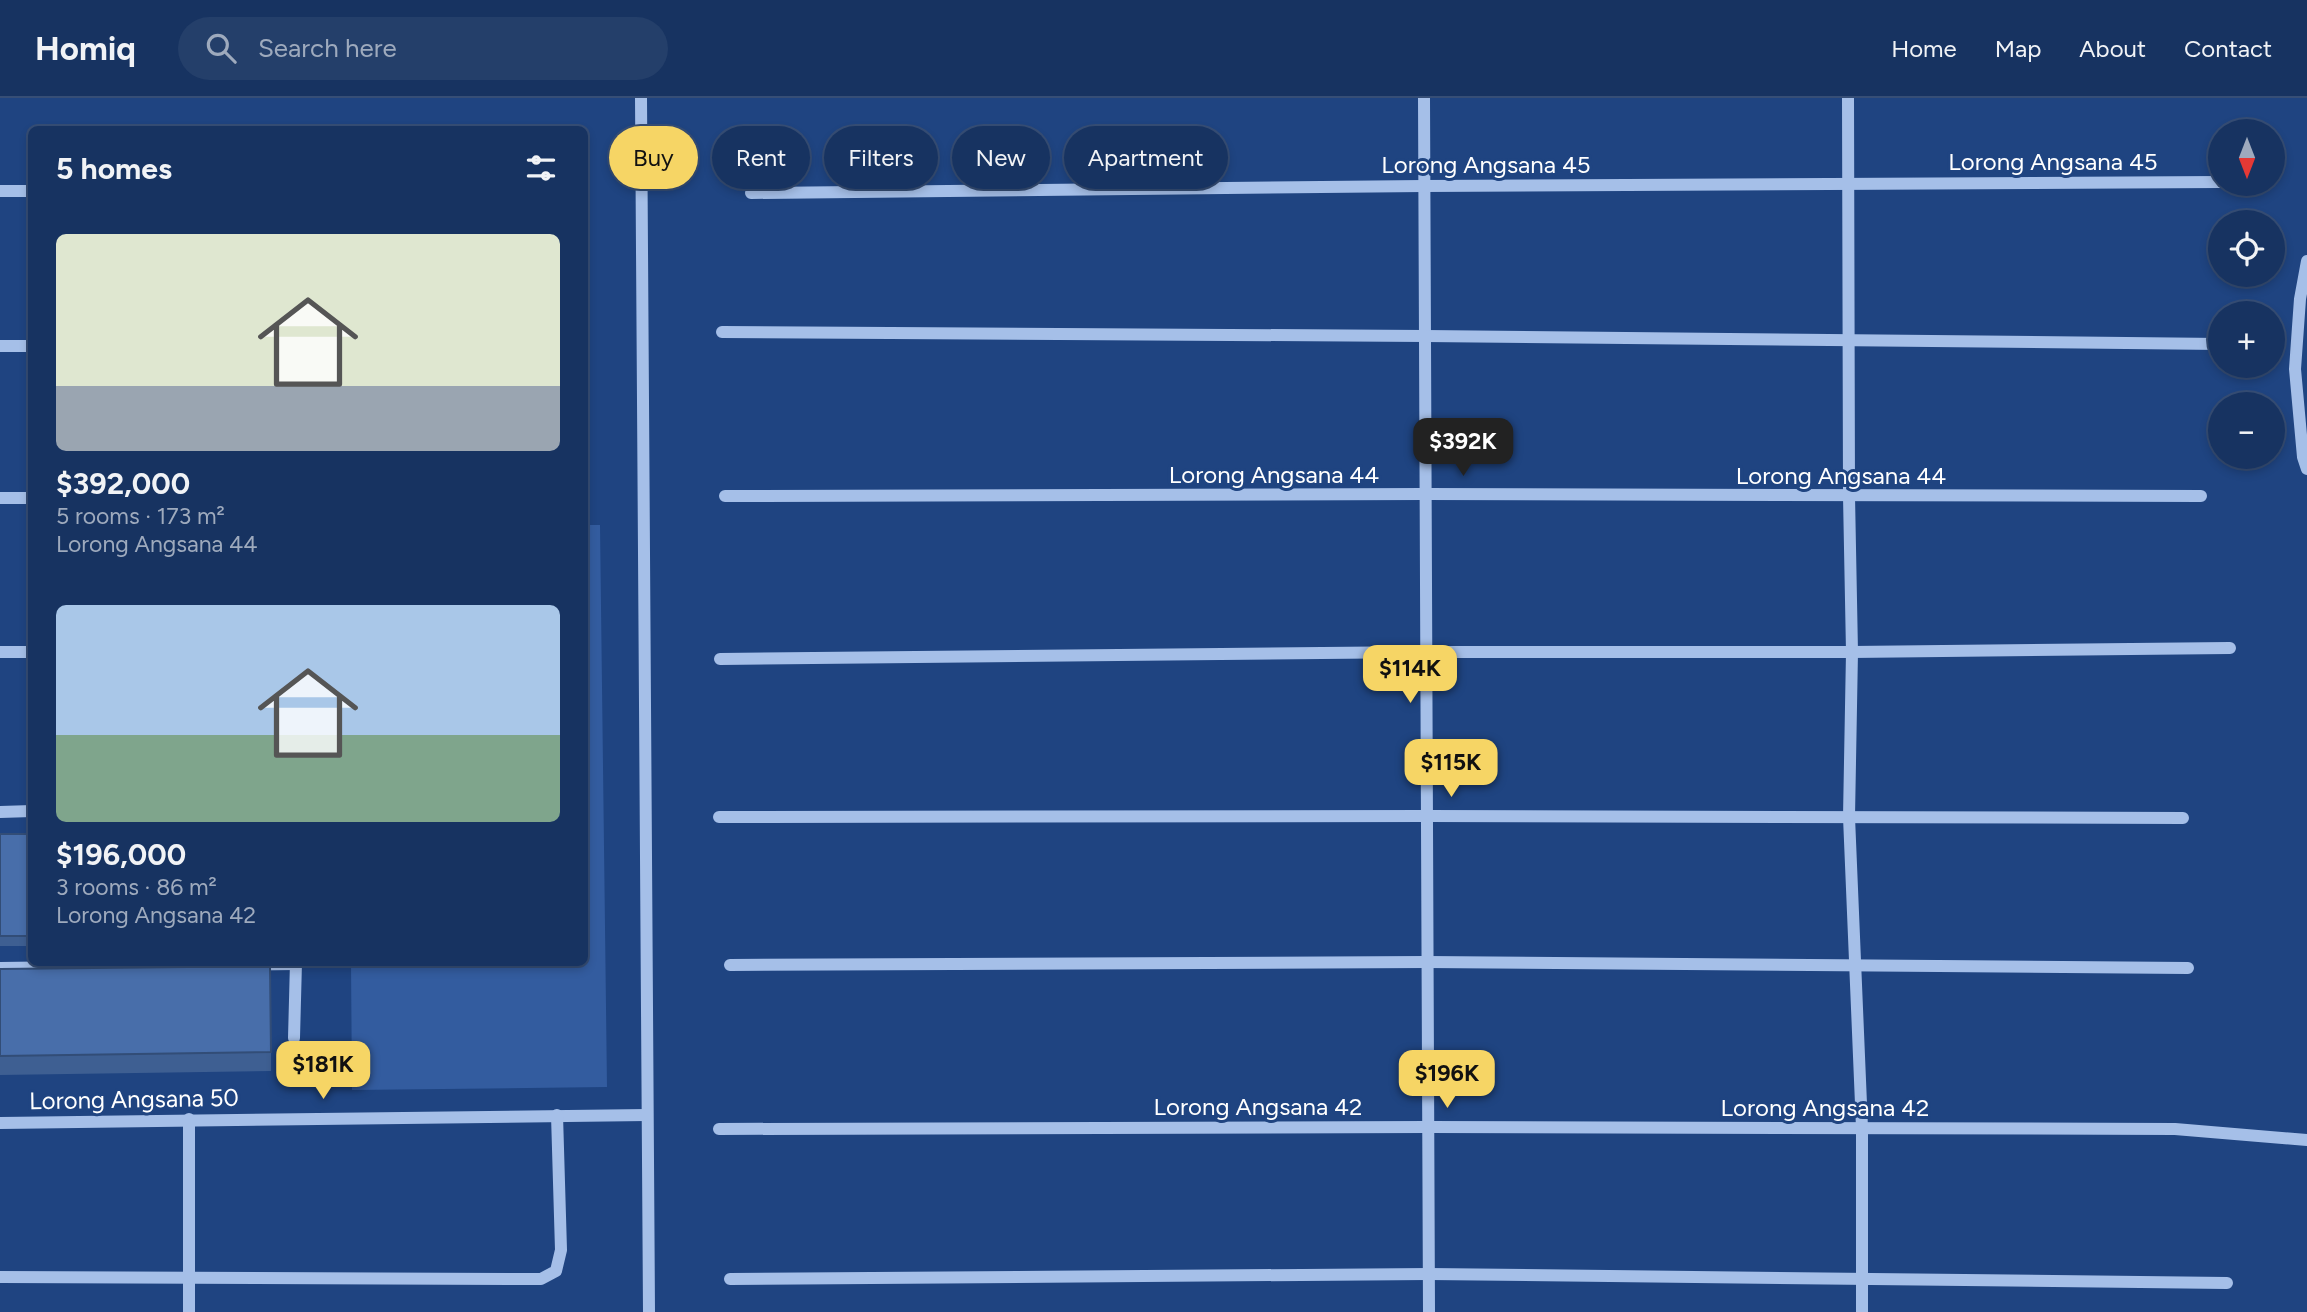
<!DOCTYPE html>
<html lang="en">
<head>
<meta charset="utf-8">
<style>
  :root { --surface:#173361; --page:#243f6a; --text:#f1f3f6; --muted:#9eaabd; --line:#364e76; --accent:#f6d565 }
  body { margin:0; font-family:Figtree,sans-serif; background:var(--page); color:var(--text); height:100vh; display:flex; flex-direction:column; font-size:26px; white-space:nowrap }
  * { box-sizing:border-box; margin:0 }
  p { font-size:23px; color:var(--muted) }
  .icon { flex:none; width:38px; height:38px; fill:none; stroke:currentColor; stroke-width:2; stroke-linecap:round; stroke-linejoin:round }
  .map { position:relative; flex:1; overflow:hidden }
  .sheet { position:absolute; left:28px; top:28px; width:560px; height:840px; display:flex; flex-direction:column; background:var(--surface); border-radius:10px; box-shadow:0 4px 10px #0003,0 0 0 2px var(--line) }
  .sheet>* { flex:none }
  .top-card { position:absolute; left:609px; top:28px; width:665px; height:63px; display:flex; gap:14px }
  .needle { width:46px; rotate:180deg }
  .fabs { position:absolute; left:2208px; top:21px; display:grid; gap:14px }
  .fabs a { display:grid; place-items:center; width:77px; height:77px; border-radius:50%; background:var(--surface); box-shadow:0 4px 10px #0003,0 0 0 2px var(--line); font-size:35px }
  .price { position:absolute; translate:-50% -60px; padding:0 16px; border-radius:14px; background:var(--accent); color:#111; font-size:23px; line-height:46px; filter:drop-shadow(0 2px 4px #0008) }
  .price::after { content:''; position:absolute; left:50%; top:42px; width:21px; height:16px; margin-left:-10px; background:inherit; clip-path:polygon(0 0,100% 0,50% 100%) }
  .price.current { background:#222; color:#fff }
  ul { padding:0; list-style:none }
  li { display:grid; align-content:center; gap:14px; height:371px; padding:0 28px }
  li span { display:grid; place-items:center; height:217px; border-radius:10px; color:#555 }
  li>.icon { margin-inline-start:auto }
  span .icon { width:126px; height:126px; fill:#fffc; stroke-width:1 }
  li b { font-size:30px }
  h2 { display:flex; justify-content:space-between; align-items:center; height:84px; padding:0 28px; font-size:30px }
  .chip { padding:0 24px; border-radius:32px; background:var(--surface); box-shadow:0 4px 10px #0003,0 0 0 2px var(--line); font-size:24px; line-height:63px }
  .chip.current { background:var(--accent); color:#111 }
  header { display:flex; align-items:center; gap:42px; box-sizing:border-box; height:98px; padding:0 35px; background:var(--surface); border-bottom:2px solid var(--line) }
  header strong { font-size:33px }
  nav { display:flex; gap:38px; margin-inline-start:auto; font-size:24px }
  .search { width:490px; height:63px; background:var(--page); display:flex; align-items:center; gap:18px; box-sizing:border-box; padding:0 24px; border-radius:38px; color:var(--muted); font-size:26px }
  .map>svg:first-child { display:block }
  .green { fill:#335c9f }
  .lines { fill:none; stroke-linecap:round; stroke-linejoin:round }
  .minor { stroke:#a5bfe8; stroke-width:12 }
  .wall { fill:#3e5f92 }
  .building { fill:#486eaa; stroke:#324d77; stroke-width:2 }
  .labels { text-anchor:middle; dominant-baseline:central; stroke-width:6; stroke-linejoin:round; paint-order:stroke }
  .street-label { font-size:24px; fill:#fff; stroke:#1f4481 }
</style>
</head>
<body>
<header>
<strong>Homiq</strong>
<div class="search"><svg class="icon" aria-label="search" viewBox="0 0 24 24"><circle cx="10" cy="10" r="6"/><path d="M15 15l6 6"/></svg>Search here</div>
<nav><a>Home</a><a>Map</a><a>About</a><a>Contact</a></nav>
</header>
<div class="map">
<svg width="2307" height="1214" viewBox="0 0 2307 1214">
  <rect width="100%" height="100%" fill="#1f4481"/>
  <path class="green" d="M 584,427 L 600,427 L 607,989 L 352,992 L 351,865 L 584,864 Z"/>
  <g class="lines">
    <g class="minor">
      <path d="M 641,0 L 649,1214"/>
      <path d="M 1424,0 L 1429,1214"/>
      <path d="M 1848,0 L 1849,398 L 1852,554 L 1849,719 L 1862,1030 L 1862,1214"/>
      <path d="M 0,93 L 32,93"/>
      <path d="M 751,95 L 1424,88 L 2221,84"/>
      <path d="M 2307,163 L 2300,201 L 2295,271 L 2303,359 L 2307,371"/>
      <path d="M 722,234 L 1425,238 L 2221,246"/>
      <path d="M 0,248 L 32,248"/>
      <path d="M 725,398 L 1425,396 L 2201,398"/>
      <path d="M 0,400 L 32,400"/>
      <path d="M 0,554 L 32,554"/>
      <path d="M 720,561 L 1426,554 L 1852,554 L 2230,550"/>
      <path d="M 0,714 L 32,713"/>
      <path d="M 719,719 L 1427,718 L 2183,720"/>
      <path d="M 730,867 L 1427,864 L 2188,870"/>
      <path d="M 0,870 L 296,866"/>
      <path d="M 294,940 L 296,864"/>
      <path d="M 189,1021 L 189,1214"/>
      <path d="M 0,1025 L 647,1017"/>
      <path d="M 719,1031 L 1428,1029 L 2175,1031 L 2307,1042"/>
      <path d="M 0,1179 L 541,1181 L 556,1173 L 561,1152 L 557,1017"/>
      <path d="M 730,1181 L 1429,1176 L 2227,1185"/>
    </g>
  </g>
  <g class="wall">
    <rect x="0" y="736" width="32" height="112"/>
    <path d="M 0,871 L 271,954 L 271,973 L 0,977 Z"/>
  </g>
  <g class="building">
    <rect x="0" y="736" width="32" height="102"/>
    <path d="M 270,868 L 271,954 L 0,958 L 0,871 Z"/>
  </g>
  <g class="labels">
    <g class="street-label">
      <text x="2053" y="63">Lorong Angsana 45</text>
      <text x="1486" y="66">Lorong Angsana 45</text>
      <text x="1274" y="376">Lorong Angsana 44</text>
      <text x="1841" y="377">Lorong Angsana 44</text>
      <text transform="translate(134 1001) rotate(-1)">Lorong Angsana 50</text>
      <text x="1258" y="1008">Lorong Angsana 42</text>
      <text x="1825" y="1009">Lorong Angsana 42</text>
    </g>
  </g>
</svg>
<div class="fabs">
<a><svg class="needle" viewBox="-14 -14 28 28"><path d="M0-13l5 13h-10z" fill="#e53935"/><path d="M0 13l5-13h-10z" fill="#9eaabd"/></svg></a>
<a><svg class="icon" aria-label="locate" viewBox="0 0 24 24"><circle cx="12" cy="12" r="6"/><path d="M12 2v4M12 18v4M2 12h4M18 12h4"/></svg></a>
<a>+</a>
<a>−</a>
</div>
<b class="price current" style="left:1463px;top:380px">$392K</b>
<b class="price" style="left:1410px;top:607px">$114K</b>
<b class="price" style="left:1451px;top:701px">$115K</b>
<b class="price" style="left:323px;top:1003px">$181K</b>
<b class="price" style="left:1447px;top:1012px">$196K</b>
<div class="top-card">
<a class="chip current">Buy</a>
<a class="chip">Rent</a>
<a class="chip">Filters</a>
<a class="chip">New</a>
<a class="chip">Apartment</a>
</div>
<section class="sheet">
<h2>5 homes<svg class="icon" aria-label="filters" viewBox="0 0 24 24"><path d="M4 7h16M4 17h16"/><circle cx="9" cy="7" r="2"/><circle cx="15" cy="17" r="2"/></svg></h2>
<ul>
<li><span style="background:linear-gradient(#dfe7d0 70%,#9aa5b1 0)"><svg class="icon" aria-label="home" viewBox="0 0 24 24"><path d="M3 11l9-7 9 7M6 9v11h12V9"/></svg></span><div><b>$392,000</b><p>5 rooms · 173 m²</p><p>Lorong Angsana 44</p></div></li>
<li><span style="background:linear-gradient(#a9c7e8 60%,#7fa58c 0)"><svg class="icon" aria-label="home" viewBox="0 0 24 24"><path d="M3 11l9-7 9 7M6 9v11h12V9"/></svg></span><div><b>$196,000</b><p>3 rooms · 86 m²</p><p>Lorong Angsana 42</p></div></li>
</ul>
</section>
</div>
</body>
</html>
